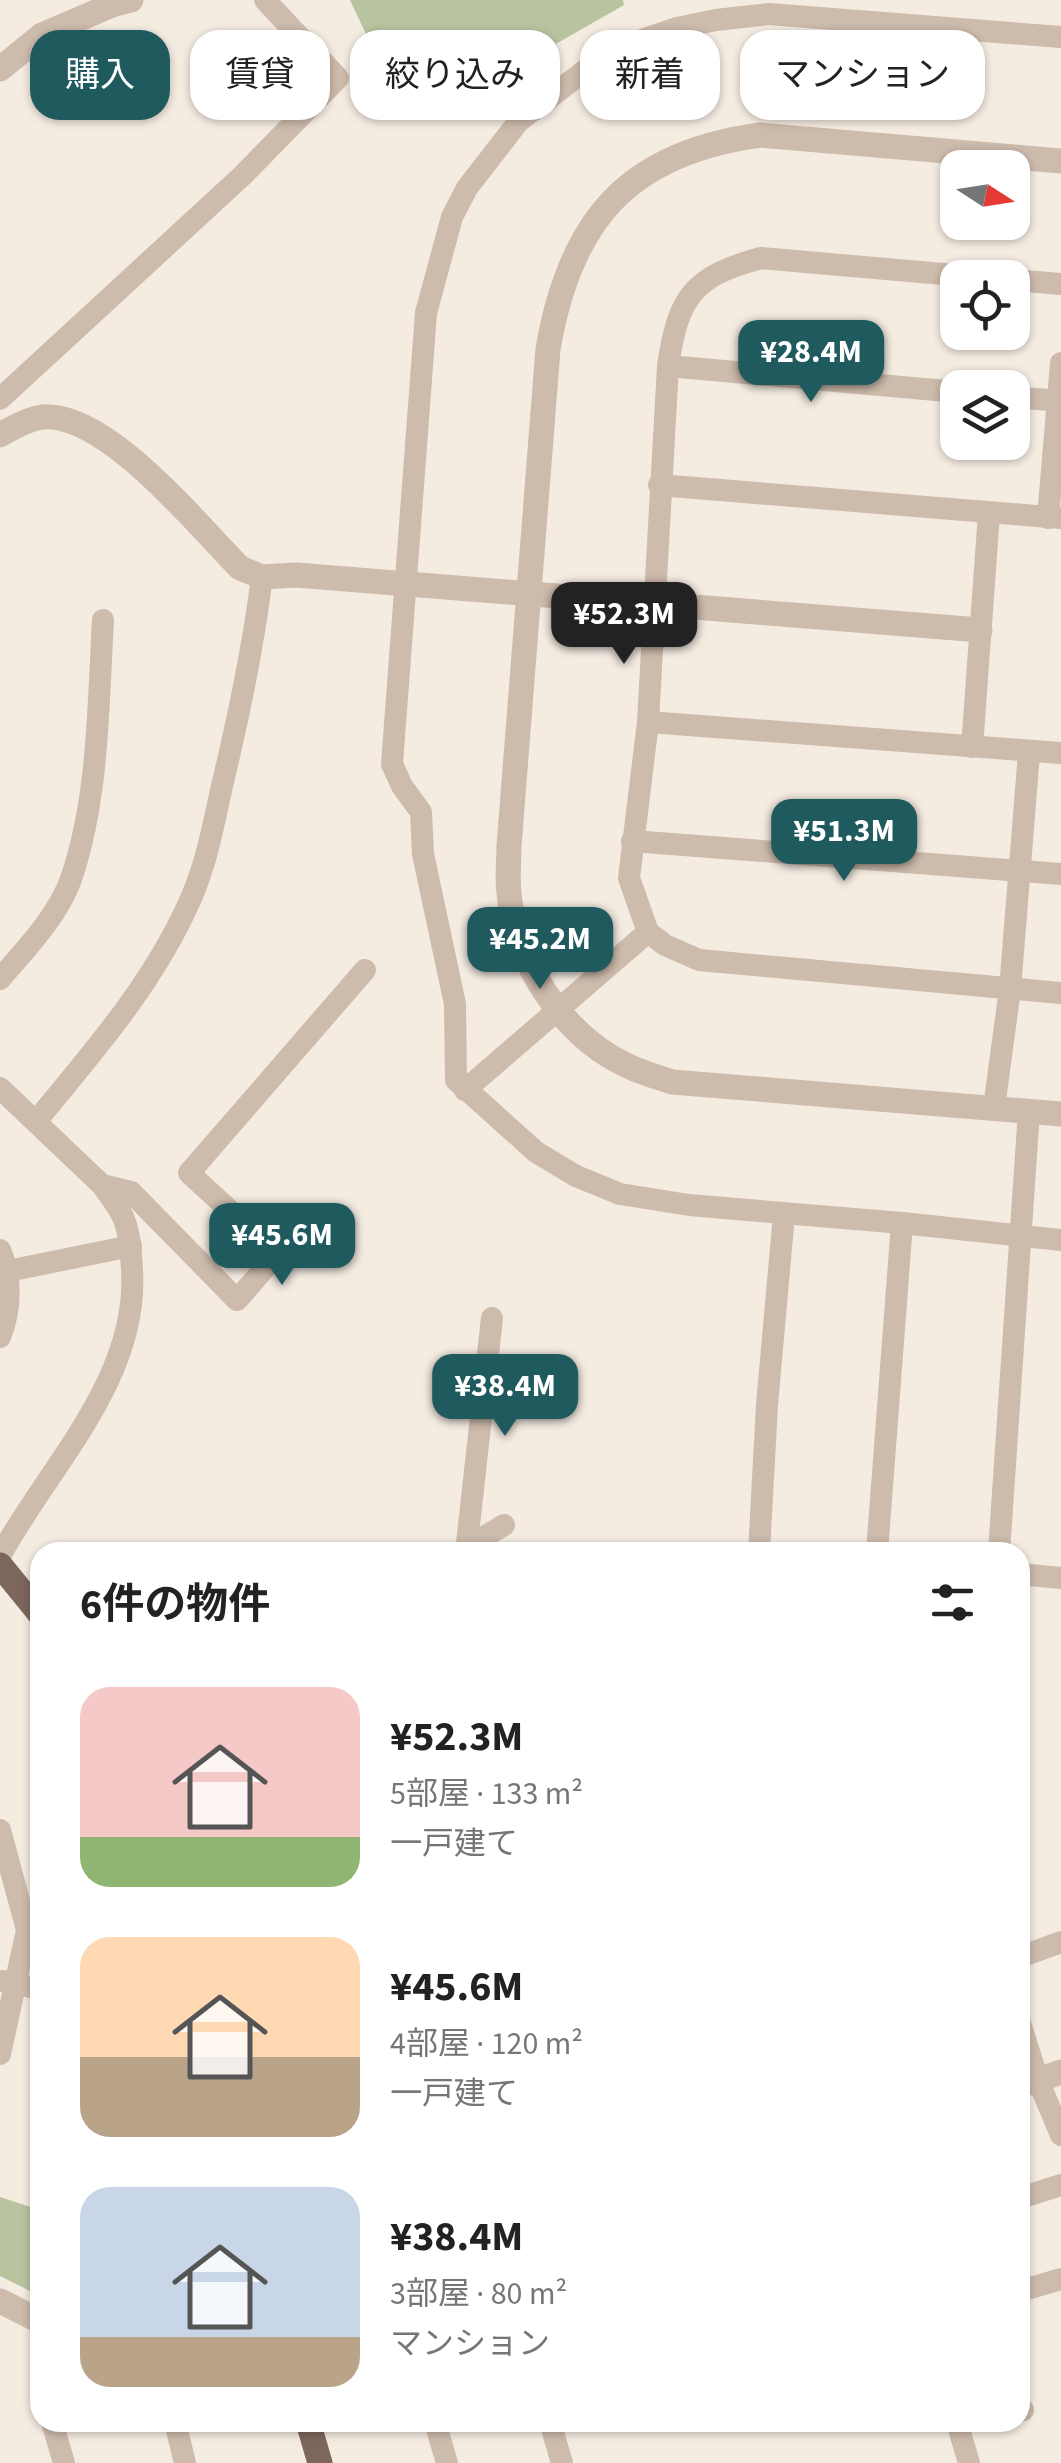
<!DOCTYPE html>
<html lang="ja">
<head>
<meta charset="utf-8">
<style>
  :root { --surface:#fff; --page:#f6f6f6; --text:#222; --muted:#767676; --accent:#1f5a5e }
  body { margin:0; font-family:"Source Sans 3","Noto Sans JP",sans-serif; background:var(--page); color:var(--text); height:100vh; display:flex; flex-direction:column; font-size:38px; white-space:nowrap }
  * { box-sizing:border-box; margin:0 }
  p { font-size:32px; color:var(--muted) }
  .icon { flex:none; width:55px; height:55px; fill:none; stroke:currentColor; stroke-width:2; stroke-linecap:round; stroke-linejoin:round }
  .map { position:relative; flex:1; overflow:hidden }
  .details { position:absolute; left:30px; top:1542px; width:1000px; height:890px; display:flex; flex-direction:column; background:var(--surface); border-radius:30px; box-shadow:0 2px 8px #0004 }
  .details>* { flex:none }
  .guide { position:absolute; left:30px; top:30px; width:1002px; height:90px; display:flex; gap:20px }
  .needle { width:65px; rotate:102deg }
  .buttons { position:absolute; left:940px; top:150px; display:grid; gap:20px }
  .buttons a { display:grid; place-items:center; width:90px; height:90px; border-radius:20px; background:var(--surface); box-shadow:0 2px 8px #0004; font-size:50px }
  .price { position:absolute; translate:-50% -85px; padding:0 22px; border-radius:20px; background:var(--accent); color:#fff; font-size:32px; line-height:65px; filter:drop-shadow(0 2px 5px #0008) }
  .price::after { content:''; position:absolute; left:50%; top:60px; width:30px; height:22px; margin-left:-15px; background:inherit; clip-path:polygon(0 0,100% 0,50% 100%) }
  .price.current { background:#222; color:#fff }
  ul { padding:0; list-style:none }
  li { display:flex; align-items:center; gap:30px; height:250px; padding:0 50px }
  li span { display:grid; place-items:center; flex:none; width:280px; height:200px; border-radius:30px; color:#555 }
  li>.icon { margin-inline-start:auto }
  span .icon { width:120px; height:120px; fill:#fffc; stroke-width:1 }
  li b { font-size:42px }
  h2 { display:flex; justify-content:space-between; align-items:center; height:120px; padding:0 50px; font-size:42px }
  .tag { padding:0 35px; border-radius:30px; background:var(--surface); box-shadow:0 2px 8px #0004; font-size:35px; line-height:90px }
  .tag.current { background:var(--accent); color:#fff }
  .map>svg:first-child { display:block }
  .green { fill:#b8c4a0 }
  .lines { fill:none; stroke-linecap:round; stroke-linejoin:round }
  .minor { stroke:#cdbbac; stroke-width:22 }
  .tertiary { stroke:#cdbbac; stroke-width:25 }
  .primary { stroke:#7d675c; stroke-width:25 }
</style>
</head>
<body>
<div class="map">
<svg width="1061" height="2463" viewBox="0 0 1061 2463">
  <rect width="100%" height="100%" fill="#f4ebe1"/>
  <g class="green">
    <path d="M 350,0 L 623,0 L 624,5 L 423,120 L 373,49 Z"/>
    <path d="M 0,2197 L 40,2210 L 40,2296 L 0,2276 Z"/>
  </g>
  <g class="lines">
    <g class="minor">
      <path d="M 1061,37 L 769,14 L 716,20 L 677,28 L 633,43 L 596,62 L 519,121 L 467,188 L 452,217 L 426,313 L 392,764 L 402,786 L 421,812 L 423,854 L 455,1004 L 456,1080 L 536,1152 L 576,1176 L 620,1194 L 689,1205 L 902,1223 L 1061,1240"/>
      <path d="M 989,278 L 761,258 C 693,276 678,297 668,366 L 648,722 L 629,878 L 648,932 L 665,945 L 699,960 L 1061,993"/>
      <path d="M 1012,280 L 1061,284"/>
      <path d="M 668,366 L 958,392"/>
      <path d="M 1012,397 L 1061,401"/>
      <path d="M 0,399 L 242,176 L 338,78 L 265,0"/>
      <path d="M 659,485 L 1061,518"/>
      <path d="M 1048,518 L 1061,363"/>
      <path d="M 648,722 L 1061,753"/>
      <path d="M 972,747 L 989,514"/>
      <path d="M 632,841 L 1061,874"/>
      <path d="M 0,979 C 25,950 58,916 71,879 C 99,797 98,705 103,620"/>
      <path d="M 0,1088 L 102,1185 L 131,1192 L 237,1300 L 277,1254 L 189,1173 L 365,970"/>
      <path d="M 465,1090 L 648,932"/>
      <path d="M 994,1108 L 1010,989 L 1029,753"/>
      <path d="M 37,1120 C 95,1050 156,980 192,896 C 207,861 214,822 222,786 C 239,715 253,649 262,577"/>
      <path d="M 0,1250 C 12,1277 11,1310 0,1337"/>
      <path d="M 8,1271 L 131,1246"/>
      <path d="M 466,1548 L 504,1525"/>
      <path d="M 466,1552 L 492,1318"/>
      <path d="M 759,1552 L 767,1405 L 784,1214"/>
      <path d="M 877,1552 L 902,1223"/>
      <path d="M 999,1552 L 1029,1111"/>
      <path d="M 0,1556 C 49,1466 139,1379 132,1270 C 131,1252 130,1233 123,1217 C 118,1206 109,1195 102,1185"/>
      <path d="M 1020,1574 L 1061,1578"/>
      <path d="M 0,1830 L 27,1930 L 0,2054"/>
      <path d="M 1020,1957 L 1061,1942"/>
      <path d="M 3,1981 L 40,1989"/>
      <path d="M 1020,2023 L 1038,2080 L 1061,2135"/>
      <path d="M 1020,2198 L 1061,2185"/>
      <path d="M 1020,2291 L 1061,2279"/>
      <path d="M 1020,2411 L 1023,2410"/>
      <path d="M 52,2422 L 64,2463"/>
      <path d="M 175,2422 L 185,2463"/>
      <path d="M 435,2422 L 447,2463"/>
      <path d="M 550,2422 L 562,2463"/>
      <path d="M 957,2422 L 969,2463"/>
    </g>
    <g class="tertiary">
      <path d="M 0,69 L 42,35 L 112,5 L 131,0"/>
      <path d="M 1061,161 L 760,135 C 628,153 570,220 548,349 L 509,846 C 509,861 507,878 509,893 C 515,962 564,1037 628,1066 C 642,1073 658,1077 672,1082 L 1061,1114"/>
      <path d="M 0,435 C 12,428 28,419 42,417 C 106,411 198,526 240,568 L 262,577 L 296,575 L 980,630"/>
      <path d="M 1020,2086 L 1061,2072"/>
      <path d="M 0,2301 L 40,2321"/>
    </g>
    <g class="primary">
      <path d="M 0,1565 L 40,1614"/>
      <path d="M 308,2422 L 320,2463"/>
    </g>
  </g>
</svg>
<div class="buttons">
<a><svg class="needle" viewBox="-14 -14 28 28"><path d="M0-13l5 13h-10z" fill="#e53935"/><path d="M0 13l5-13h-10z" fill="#767676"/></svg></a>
<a><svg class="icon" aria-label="locate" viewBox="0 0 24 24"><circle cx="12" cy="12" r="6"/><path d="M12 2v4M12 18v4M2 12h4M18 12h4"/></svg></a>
<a><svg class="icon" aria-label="layers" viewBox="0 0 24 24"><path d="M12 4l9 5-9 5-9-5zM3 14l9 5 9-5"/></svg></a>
</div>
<b class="price" style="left:811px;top:405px">¥28.4M</b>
<b class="price current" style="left:624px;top:667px">¥52.3M</b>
<b class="price" style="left:844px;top:884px">¥51.3M</b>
<b class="price" style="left:540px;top:992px">¥45.2M</b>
<b class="price" style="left:282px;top:1288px">¥45.6M</b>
<b class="price" style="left:505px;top:1439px">¥38.4M</b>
<div class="guide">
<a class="tag current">購入</a>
<a class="tag">賃貸</a>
<a class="tag">絞り込み</a>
<a class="tag">新着</a>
<a class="tag">マンション</a>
</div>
<section class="details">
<h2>6件の物件<svg class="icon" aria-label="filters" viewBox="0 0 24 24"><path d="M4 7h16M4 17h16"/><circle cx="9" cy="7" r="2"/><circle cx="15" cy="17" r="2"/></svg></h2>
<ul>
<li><span style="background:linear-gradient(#f6c9c9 75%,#8fb573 0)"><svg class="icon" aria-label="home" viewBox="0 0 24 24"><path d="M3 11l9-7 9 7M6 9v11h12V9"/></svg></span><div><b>¥52.3M</b><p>5部屋 · 133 m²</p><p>一戸建て</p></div></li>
<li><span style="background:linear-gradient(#ffd9b3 60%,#b9a48a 0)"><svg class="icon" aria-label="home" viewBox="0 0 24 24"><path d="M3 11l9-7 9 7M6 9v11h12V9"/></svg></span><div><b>¥45.6M</b><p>4部屋 · 120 m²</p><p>一戸建て</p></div></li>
<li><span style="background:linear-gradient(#c9d6e8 75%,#b9a48a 0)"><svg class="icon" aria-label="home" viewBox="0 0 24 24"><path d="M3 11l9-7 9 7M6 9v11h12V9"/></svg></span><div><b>¥38.4M</b><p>3部屋 · 80 m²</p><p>マンション</p></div></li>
</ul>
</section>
</div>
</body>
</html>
